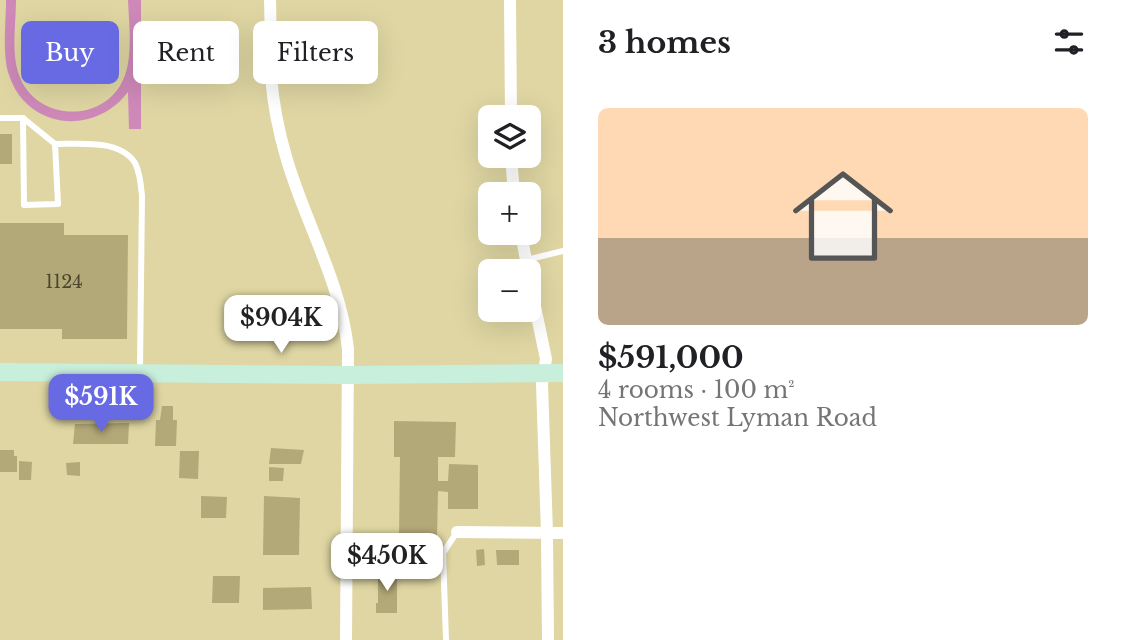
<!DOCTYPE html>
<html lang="en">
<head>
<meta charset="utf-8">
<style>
  :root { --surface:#fff; --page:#f2f2f2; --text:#202124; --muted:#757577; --accent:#686ae3 }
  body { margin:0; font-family:"Libre Baskerville",serif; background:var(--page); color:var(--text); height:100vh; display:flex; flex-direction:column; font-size:26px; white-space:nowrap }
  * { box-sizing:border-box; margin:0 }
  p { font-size:23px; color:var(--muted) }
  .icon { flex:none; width:38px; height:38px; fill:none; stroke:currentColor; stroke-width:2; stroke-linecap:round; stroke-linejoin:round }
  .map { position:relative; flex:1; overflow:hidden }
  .side { display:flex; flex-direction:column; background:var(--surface); width:560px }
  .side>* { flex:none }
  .hud { position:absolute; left:21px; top:21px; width:436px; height:63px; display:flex; gap:14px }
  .fabs { position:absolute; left:478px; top:105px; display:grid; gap:14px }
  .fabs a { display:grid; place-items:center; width:63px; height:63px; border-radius:10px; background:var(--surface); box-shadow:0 7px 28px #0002; font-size:35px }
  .price { position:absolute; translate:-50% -60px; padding:0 16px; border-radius:14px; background:#fff; color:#222; font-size:23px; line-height:46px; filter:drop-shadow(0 2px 4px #0008) }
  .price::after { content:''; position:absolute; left:50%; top:42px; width:21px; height:16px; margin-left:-10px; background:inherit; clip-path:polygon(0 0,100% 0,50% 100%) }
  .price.on { background:var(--accent); color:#fff }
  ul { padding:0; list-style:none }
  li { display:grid; align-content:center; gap:14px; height:371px; padding:0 35px }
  li span { display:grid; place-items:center; height:217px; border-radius:10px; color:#555 }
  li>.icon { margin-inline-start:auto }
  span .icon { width:126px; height:126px; fill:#fffc; stroke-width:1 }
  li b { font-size:30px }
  h2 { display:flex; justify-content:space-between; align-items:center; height:84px; padding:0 35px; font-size:30px }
  .pill { padding:0 24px; border-radius:10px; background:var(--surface); box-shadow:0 7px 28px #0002; font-size:24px; line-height:63px }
  .pill.on { background:var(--accent); color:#fff }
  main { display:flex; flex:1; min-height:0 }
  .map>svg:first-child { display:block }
  .green { fill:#ce89b9 }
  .building { fill:#b3a978 }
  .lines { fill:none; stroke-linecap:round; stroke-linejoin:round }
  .lane { stroke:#fff; stroke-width:6 }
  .street { stroke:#fff; stroke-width:12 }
  .secondary { stroke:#c8eedc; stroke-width:18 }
  .labels { text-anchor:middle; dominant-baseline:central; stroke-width:5; stroke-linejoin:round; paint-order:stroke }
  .number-label { font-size:18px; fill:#4c472c }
</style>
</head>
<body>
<main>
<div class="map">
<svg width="563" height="640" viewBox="0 0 563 640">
  <rect width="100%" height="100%" fill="#dfd6a3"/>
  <path class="green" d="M 6,0 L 16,0 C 16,24 11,52 19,75 C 34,119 98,125 121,84 C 134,63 129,25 128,0 L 141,0 L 141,129 L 129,129 L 128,92 C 95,136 27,130 9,75 C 2,54 6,23 6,0 Z"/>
  <g class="building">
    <rect x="0" y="134" width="12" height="30"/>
    <path d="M 0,223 L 64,223 L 64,235 L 128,235 L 127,339 L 62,339 L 62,329 L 0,329 Z"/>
    <path d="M 162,406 L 173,406 L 173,420 L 177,420 L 176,446 L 155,446 L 156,420 L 160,420 Z"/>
    <path d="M 394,421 L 456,422 L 455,457 L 438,457 L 438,481 L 448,481 L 449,464 L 478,465 L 478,509 L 448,509 L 448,492 L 438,491 L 437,538 L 399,538 L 400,457 L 394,457 Z"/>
    <path d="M 129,423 L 128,444 L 73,444 L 75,424 Z"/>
    <path d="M 271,448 L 304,450 L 301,464 L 269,464 Z"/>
    <path d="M 0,450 L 14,450 L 14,456 L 17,456 L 17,472 L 0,472 Z"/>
    <path d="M 180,451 L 199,451 L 198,479 L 179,478 Z"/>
    <path d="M 19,461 L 32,462 L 31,480 L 19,480 Z"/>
    <path d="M 80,462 L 80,476 L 67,475 L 66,463 Z"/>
    <path d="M 269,467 L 284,468 L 283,481 L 269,481 Z"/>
    <path d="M 201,496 L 227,497 L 226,518 L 201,518 Z"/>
    <path d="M 264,496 L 300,498 L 299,555 L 263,555 Z"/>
    <path d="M 484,549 L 485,565 L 477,566 L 476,550 Z"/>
    <path d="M 496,550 L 519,550 L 519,565 L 497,565 Z"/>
    <path d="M 378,572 L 397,572 L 397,613 L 376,613 L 376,603 L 378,603 Z"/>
    <path d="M 213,576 L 240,576 L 239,603 L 212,603 Z"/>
    <path d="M 311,587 L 312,609 L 263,610 L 263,588 Z"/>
  </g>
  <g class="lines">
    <g class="lane">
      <path d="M 0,118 L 23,118 L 55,144 C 79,144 120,139 135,163 C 140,172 141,186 142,196 L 140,370"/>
      <path d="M 23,118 L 24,205 L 58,204 L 55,144"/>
      <path d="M 526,260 L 563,251"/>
      <path d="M 446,640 L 443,553 L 457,532"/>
    </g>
    <g class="street">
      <path d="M 270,0 C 271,25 270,50 271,76 C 273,104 279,133 287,160 C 306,224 341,283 348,349 L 346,640"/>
      <path d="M 510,0 L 511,117"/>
      <path d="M 511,156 L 514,194"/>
      <path d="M 521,233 L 528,271"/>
      <path d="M 528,273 L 546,359 L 542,384 L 547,533 L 548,640"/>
      <path d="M 457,532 L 563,533"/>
    </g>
    <path class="secondary" d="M 0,372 L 348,375 L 563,373"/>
  </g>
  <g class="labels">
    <g class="number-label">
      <text x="64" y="282">1124</text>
    </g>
  </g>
</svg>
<div class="fabs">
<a><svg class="icon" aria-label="layers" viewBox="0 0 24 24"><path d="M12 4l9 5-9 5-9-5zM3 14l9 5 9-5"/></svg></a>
<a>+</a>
<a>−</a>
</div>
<b class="price" style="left:281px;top:355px">$904K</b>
<b class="price on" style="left:101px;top:434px">$591K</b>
<b class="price" style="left:387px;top:593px">$450K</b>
<div class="hud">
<a class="pill on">Buy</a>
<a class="pill">Rent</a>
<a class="pill">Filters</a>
</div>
</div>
<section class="side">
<h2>3 homes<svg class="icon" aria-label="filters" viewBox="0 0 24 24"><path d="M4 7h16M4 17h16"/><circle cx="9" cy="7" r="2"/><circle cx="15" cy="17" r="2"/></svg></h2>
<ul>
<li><span style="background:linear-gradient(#ffd9b3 60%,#b9a48a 0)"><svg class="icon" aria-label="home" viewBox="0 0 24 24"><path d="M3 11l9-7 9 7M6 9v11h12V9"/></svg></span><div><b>$591,000</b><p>4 rooms · 100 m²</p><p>Northwest Lyman Road</p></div></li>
</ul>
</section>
</main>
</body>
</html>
